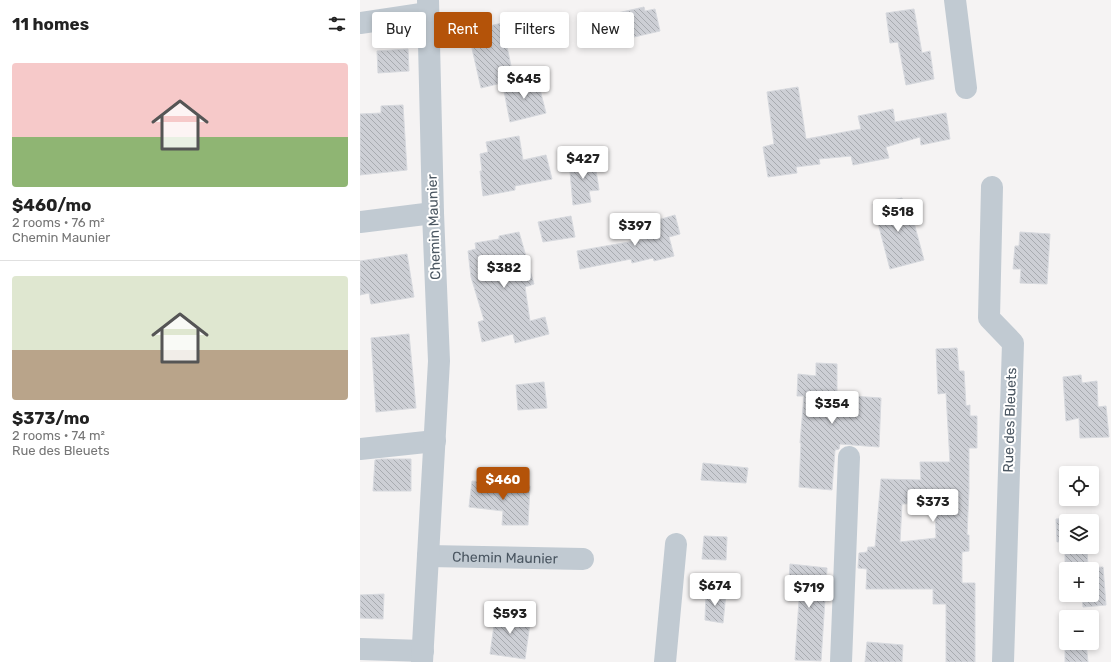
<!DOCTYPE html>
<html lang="en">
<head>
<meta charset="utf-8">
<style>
  :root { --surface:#fff; --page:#f6f6f6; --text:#222; --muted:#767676; --line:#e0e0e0; --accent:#b45309 }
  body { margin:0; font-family:Rubik,sans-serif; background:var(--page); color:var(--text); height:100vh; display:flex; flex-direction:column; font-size:15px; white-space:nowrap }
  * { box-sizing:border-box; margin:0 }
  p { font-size:13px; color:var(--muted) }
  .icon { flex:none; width:22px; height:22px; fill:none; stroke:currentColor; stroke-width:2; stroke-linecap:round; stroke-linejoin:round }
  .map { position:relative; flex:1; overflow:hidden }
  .details { display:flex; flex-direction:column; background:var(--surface); width:360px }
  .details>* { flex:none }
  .top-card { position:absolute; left:12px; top:12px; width:380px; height:36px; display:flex; gap:8px }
  .fabs { position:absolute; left:699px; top:466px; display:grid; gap:8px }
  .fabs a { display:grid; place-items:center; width:40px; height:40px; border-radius:4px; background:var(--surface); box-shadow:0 2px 6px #0003; font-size:20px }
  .price { position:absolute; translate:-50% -34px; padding:0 9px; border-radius:4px; background:#fff; color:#222; font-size:13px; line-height:26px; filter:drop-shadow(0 1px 2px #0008) }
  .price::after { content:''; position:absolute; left:50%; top:24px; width:12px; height:9px; margin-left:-6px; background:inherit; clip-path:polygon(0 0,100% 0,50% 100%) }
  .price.selected { background:var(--accent); color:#fff }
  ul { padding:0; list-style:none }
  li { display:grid; align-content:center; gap:8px; height:212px; padding:0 12px }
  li+li { border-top:1px solid var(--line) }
  li span { display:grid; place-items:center; height:124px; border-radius:4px; color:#555 }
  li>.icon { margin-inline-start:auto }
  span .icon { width:72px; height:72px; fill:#fffc; stroke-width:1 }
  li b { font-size:17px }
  h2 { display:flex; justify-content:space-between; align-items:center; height:48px; padding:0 12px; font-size:17px }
  .pill { padding:0 14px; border-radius:4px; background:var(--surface); box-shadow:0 2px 6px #0003; font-size:14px; line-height:36px }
  .pill.selected { background:var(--accent); color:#fff }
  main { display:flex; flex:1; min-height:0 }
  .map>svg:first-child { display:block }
  .building { fill:url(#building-back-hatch); stroke:#d7d9de; fill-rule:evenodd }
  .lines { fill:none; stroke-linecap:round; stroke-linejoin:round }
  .minor { stroke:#c1cad2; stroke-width:22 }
  .labels { text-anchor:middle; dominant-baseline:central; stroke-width:4; stroke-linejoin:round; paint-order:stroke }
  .street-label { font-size:14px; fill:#4a5661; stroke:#fff }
</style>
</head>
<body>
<main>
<section class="details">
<h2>11 homes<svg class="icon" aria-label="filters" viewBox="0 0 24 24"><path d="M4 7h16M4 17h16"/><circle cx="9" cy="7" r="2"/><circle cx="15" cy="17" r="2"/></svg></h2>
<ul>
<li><span style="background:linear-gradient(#f6c9c9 60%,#8fb573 0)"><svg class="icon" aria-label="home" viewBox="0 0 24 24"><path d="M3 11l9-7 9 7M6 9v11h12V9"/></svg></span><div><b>$460/mo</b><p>2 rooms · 76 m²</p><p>Chemin Maunier</p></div></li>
<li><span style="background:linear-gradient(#dfe7d0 60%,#b9a48a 0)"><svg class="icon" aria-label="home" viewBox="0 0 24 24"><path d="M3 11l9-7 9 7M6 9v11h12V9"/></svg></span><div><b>$373/mo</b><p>2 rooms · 74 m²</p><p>Rue des Bleuets</p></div></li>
</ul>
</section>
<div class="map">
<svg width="751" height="662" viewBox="0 0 751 662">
  <defs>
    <pattern id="building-back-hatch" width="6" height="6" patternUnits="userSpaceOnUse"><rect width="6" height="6" fill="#cdcfd5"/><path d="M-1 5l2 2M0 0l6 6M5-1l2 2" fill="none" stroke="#a8abb0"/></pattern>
  </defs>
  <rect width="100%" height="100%" fill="#f5f3f3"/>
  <g class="building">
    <path d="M 284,7 L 285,11 L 295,9 L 300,31 L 231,47 L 226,24 L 236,22 L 235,18 Z"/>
    <path d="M 554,9 L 562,53 L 570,51 L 574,79 L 546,85 L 538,42 L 530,43 L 526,13 Z"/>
    <path d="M 142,23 L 154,80 L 121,88 L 108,31 Z"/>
    <path d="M 48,49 L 49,71 L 18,73 L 17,51 Z"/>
    <path d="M 177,78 L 186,113 L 150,122 L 143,86 Z"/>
    <path d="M 438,87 L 446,139 L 501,129 L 498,116 L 533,109 L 535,122 L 586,113 L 590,139 L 561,145 L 560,137 L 526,147 L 529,158 L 493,165 L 491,156 L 459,159 L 460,164 L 436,167 L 437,173 L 408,177 L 403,147 L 414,144 L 407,92 Z"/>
    <path d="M 43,105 L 47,170 L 0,175 L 0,114 L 21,113 L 21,106 Z"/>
    <path d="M 159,136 L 163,160 L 186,155 L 192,179 L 155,186 L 155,190 L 123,196 L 120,171 L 122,171 L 120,154 L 128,152 L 126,142 Z"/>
    <path d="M 234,157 L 239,190 L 229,191 L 231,202 L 213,205 L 209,161 Z"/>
    <path d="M 542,198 L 545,208 L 550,208 L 564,260 L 530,269 L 513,204 Z"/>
    <path d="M 315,215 L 320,234 L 309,237 L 314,256 L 294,261 L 293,258 L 272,263 L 271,259 L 220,269 L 217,251 L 292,238 L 288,223 Z"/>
    <path d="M 211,216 L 215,237 L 183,242 L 178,222 Z"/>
    <path d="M 159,232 L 174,284 L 165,287 L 170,321 L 185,317 L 189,334 L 155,343 L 153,334 L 122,342 L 118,322 L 124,320 L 111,277 L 108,251 L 116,249 L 115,243 L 139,239 L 139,236 Z"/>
    <path d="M 660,232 L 690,234 L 687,284 L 660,283 L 661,269 L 653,269 L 655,246 L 659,246 Z"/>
    <path d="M 47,254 L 54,297 L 11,304 L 9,293 L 0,295 L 0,261 Z"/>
    <path d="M 49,334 L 56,408 L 16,412 L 11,338 Z"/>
    <path d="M 597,348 L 599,371 L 604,371 L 606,406 L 610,405 L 610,416 L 617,416 L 617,448 L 609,448 L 609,490 L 607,535 L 609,535 L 609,551 L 602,552 L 602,583 L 615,583 L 615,662 L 586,662 L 586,604 L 573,604 L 573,589 L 506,589 L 507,569 L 498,568 L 499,553 L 507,552 L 508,547 L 515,547 L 521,479 L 561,480 L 560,462 L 590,462 L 586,393 L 578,394 L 576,349 ZM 575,503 L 576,538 L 540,542 L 542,504 Z"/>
    <path d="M 456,363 L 477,364 L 477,395 L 521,398 L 519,447 L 480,444 L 479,449 L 475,450 L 472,490 L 439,487 L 441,443 L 440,443 L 444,396 L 437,396 L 438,374 L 456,376 Z"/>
    <path d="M 721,375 L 722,383 L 737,381 L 738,407 L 746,406 L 749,437 L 720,438 L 719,418 L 706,421 L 703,377 Z"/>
    <path d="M 184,382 L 187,408 L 158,410 L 156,385 Z"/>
    <path d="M 21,459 L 51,459 L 51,491 L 13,491 L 15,460 Z"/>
    <path d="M 343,463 L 388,468 L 386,483 L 341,480 Z"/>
    <path d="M 112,481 L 170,486 L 168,525 L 142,525 L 143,511 L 109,507 Z"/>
    <path d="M 726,517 L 726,521 L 706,521 L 706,547 L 727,547 L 728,568 L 743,567 L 746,605 L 723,607 L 722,595 L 732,595 L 732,569 L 707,569 L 707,562 L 705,562 L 705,541 L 697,542 L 696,519 Z"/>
    <path d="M 344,536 L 367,537 L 366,560 L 342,559 Z"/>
    <path d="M 430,564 L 467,568 L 461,661 L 435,660 L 439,600 L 428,599 Z"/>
    <path d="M 346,592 L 366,593 L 363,623 L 345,620 Z"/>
    <path d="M 24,594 L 23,619 L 0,618 L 0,595 Z"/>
    <path d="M 136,611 L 171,616 L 165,659 L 130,654 Z"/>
    <path d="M 507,642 L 543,645 L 542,662 L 505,662 Z"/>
    <path d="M 705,643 L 726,643 L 728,662 L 705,662 Z"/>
  </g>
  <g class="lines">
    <g class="minor">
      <path d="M 595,0 L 606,88"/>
      <path d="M 0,23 L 68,13"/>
      <path d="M 632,187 L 629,318 L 653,343 L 643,662"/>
      <path d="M 0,222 L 73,213"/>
      <path d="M 0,449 L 75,441"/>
      <path id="s1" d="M 68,556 L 223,559"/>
      <path d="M 0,649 L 63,651"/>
      <path d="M 62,662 L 79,361 L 73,213 L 68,0"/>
      <path d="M 305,662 L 316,544"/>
      <path d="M 481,662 L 489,457"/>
    </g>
  </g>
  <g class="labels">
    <g class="street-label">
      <text transform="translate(74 227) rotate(-92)">Chemin Maunier</text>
      <text transform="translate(650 420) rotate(-88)">Rue des Bleuets</text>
      <text stroke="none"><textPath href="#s1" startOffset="77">Chemin Maunier</textPath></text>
    </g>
  </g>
</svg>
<div class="fabs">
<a><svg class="icon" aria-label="locate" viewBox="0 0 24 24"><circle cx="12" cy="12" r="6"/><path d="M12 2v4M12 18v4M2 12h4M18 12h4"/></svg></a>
<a><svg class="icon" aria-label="layers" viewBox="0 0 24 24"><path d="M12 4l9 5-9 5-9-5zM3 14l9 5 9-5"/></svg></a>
<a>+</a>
<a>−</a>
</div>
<b class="price" style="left:164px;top:100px">$645</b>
<b class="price" style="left:223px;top:180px">$427</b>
<b class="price" style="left:538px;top:233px">$518</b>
<b class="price" style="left:275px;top:247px">$397</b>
<b class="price" style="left:144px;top:289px">$382</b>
<b class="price" style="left:472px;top:425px">$354</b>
<b class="price selected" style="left:143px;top:501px">$460</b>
<b class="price" style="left:573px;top:523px">$373</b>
<b class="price" style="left:355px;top:607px">$674</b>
<b class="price" style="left:449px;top:609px">$719</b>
<b class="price" style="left:150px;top:635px">$593</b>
<div class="top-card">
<a class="pill">Buy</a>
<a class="pill selected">Rent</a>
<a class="pill">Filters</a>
<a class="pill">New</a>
</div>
</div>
</main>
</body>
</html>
